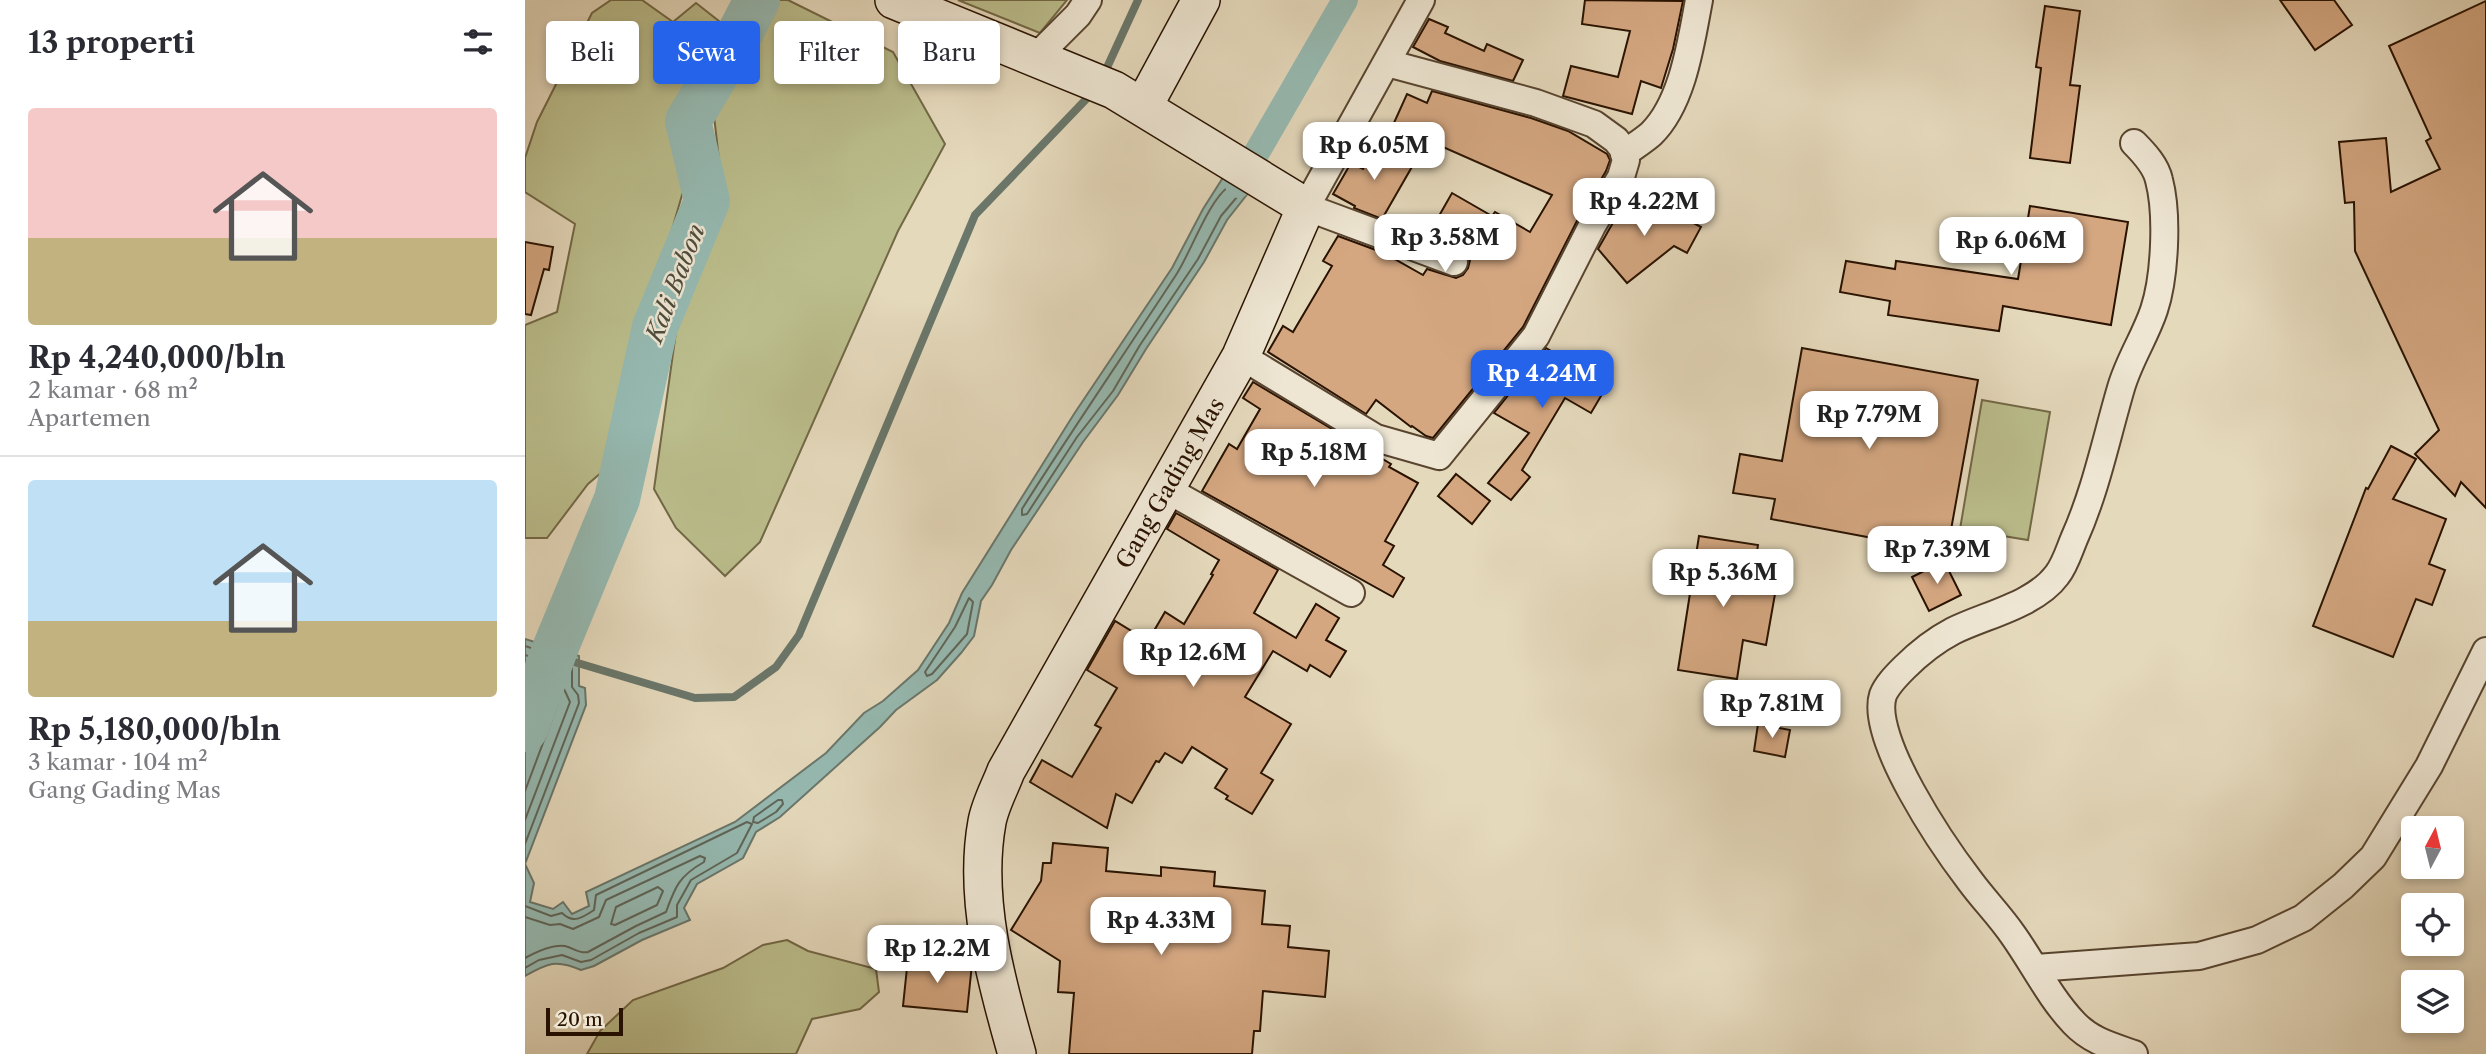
<!DOCTYPE html>
<html lang="id">
<head>
<meta charset="utf-8">
<style>
  :root { --surface:#fff; --page:#f2f2f3; --text:#2b2b33; --muted:#7c7c81; --line:#e1e1e2; --accent:#2563eb }
  body { margin:0; font-family:"Libre Caslon Text",serif; background:var(--page); color:var(--text); height:100vh; display:flex; flex-direction:column; font-size:26px; white-space:nowrap }
  * { box-sizing:border-box; margin:0 }
  p { font-size:23px; color:var(--muted) }
  .icon { flex:none; width:38px; height:38px; fill:none; stroke:currentColor; stroke-width:2; stroke-linecap:round; stroke-linejoin:round }
  .map { position:relative; flex:1; overflow:hidden }
  .side { display:flex; flex-direction:column; background:var(--surface); width:525px }
  .side>* { flex:none }
  .banner { position:absolute; left:21px; top:21px; width:665px; height:63px; display:flex; gap:14px }
  .needle { width:46px; rotate:7deg }
  .tools { position:absolute; left:1876px; top:816px; display:grid; gap:14px }
  .tools a { display:grid; place-items:center; width:63px; height:63px; border-radius:7px; background:var(--surface); box-shadow:0 4px 10px #0003; font-size:35px }
  .scale { position:absolute; left:21px; bottom:18px; width:77px; box-sizing:border-box; padding-left:7px; border:4px solid #291200; border-top:0; font-size:19px; line-height:24px; white-space:nowrap; color:#291200; -webkit-text-stroke:5px #eee6d3; paint-order:stroke }
  .price { position:absolute; translate:-50% -60px; padding:0 16px; border-radius:14px; background:#fff; color:#222; font-size:23px; line-height:46px; filter:drop-shadow(0 2px 4px #0008) }
  .price::after { content:''; position:absolute; left:50%; top:42px; width:21px; height:16px; margin-left:-10px; background:inherit; clip-path:polygon(0 0,100% 0,50% 100%) }
  .price.on { background:var(--accent); color:#fff }
  ul { padding:0; list-style:none }
  li { display:grid; align-content:center; gap:14px; height:371px; padding:0 28px }
  li+li { border-top:2px solid var(--line) }
  li span { display:grid; place-items:center; height:217px; border-radius:7px; color:#555 }
  li>.icon { margin-inline-start:auto }
  span .icon { width:126px; height:126px; fill:#fffc; stroke-width:1 }
  li b { font-size:30px }
  h2 { display:flex; justify-content:space-between; align-items:center; height:84px; padding:0 28px; font-size:30px }
  .tag { padding:0 24px; border-radius:7px; background:var(--surface); box-shadow:0 4px 10px #0003; font-size:24px; line-height:63px }
  .tag.on { background:var(--accent); color:#fff }
  main { display:flex; flex:1; min-height:0 }
  .map>svg:first-child { display:block }
  .green { fill:#bbbd8c; stroke:#726846; stroke-width:2 }
  .water { fill:#96bab2; stroke:#6a776b; stroke-width:2 }
  .lines { fill:none; stroke-linecap:round; stroke-linejoin:round }
  .shore { stroke:#606659; stroke-width:2 }
  .stream { stroke:#6a776b; stroke-width:8 }
  .canal { stroke:#96bab2; stroke-width:26 }
  .river { stroke:#96bab2; stroke-width:46 }
  .building { fill:#d4a781; stroke:#291200; stroke-width:2 }
  .street-casing { stroke:#58442f; stroke-width:30 }
  .secondary-casing { stroke:#291200; stroke-width:40 }
  .street { stroke:#eee6d3; stroke-width:26 }
  .secondary { stroke:#eee6d3; stroke-width:37 }
  .labels { text-anchor:middle; dominant-baseline:central; stroke-width:5; stroke-linejoin:round; paint-order:stroke }
  .street-label { font-size:23px; fill:#291200; stroke:#eee6d3 }
  .water-label { font-size:24px; font-style:italic; fill:#4f4d3e; stroke:#eee6d3 }
</style>
</head>
<body>
<main>
<section class="side">
<h2>13 properti<svg class="icon" aria-label="filters" viewBox="0 0 24 24"><path d="M4 7h16M4 17h16"/><circle cx="9" cy="7" r="2"/><circle cx="15" cy="17" r="2"/></svg></h2>
<ul>
<li><span style="background:linear-gradient(#f6c9c9 60%,#c2b280 0)"><svg class="icon" aria-label="home" viewBox="0 0 24 24"><path d="M3 11l9-7 9 7M6 9v11h12V9"/></svg></span><div><b>Rp 4,240,000/bln</b><p>2 kamar · 68 m²</p><p>Apartemen</p></div></li>
<li><span style="background:linear-gradient(#bfe0f5 65%,#c2b280 0)"><svg class="icon" aria-label="home" viewBox="0 0 24 24"><path d="M3 11l9-7 9 7M6 9v11h12V9"/></svg></span><div><b>Rp 5,180,000/bln</b><p>3 kamar · 104 m²</p><p>Gang Gading Mas</p></div></li>
</ul>
</section>
<div class="map">
<svg width="1961" height="1054" viewBox="0 0 1961 1054">
  <rect width="100%" height="100%" fill="#e5d9bc"/>
  <filter id="stains"><feTurbulence type="fractalNoise" baseFrequency=".00286" numOctaves="4"/><feColorMatrix values="0 0 0 0 .2 0 0 0 0 .09 0 0 0 0 .02 0 0 0 .5 -.17"/></filter>
  <radialGradient id="worn" r=".72"><stop offset=".6" stop-color="#630" stop-opacity="0"/><stop offset="1" stop-color="#630" stop-opacity=".3"/></radialGradient>
  <g class="green">
    <path d="M 86,0 L 117,0 L 148,22 L 171,3 L 199,25 L 147,121 L 164,171 L 130,288 L 117,322 L 97,455 L 63,484 L 22,538 L 0,538 L 0,325 L 32,312 L 50,224 L 0,192 L 0,158 L 12,122 L 67,13 Z"/>
    <path d="M 248,0 L 263,0 L 368,52 L 420,144 L 373,231 L 235,542 L 200,576 L 151,528 L 129,489 L 151,332 L 200,211 L 189,116 Z"/>
    <path d="M 433,0 L 542,0 L 515,33 Z"/>
    <path d="M 1457,400 L 1525,412 L 1503,540 L 1435,529 Z"/>
    <path d="M 262,940 L 283,951 L 351,969 L 354,992 L 335,1009 L 287,1019 L 271,1054 L 62,1054 L 75,1031 L 108,1000 L 198,968 L 238,945 Z"/>
  </g>
  <g class="water">
    <path d="M 699,176 L 724,192 L 702,220 L 679,262 L 621,349 L 593,395 L 558,442 L 486,550 L 467,585 L 456,601 L 449,636 L 436,653 L 412,680 L 371,710 L 355,727 L 255,817 L 231,832 L 218,858 L 172,884 L 159,908 L 165,920 L 117,940 L 69,966 L 56,970 C 31,959 23,963 0,976 L 0,864 L 9,883 L 5,902 L 28,909 L 38,902 L 47,914 L 64,906 L 61,892 L 210,822 L 301,753 L 339,713 L 358,701 L 393,670 L 424,623 L 437,593 L 549,414 L 647,268 L 678,209 Z"/>
    <path d="M 0,639 L 54,656 L 54,686 L 60,688 L 61,705 L 0,864 Z"/>
  </g>
  <g class="lines">
    <g class="shore">
      <path d="M 703,187 L 711,192 L 712,197 L 696,216 L 673,259 L 615,345 L 588,391 L 552,437 L 502,514 L 497,515 L 497,509 C 547,430 600,353 651,275 C 666,252 683,202 703,187 Z"/>
      <path d="M 444,598 L 448,602 L 442,634 L 407,674 L 402,676 L 400,672 L 430,627 Z"/>
      <path d="M 0,646 L 47,662 L 47,687 L 53,695 L 54,703 L 0,844"/>
      <path d="M 0,655 L 38,668 L 39,689 L 45,702 L 0,820"/>
      <path d="M 0,666 L 28,676 L 28,691 L 33,703 L 0,791"/>
      <path d="M 253,800 L 257,800 L 258,804 L 251,812 L 233,823 L 228,822 L 229,817 Z"/>
      <path d="M 133,887 L 138,891 L 132,905 L 90,925 L 86,924 L 91,907 Z"/>
      <path d="M 0,906 L 26,916 L 37,913 C 48,924 57,918 69,910 L 71,895 L 222,822 L 227,824 L 212,853 L 166,880 L 152,905 L 152,917 L 114,933 L 66,960 L 56,962 L 37,955 L 14,960 L 0,968"/>
      <path d="M 0,917 L 25,925 L 35,924 L 48,929 L 74,917 L 81,900 L 175,856 L 180,858 L 179,862 C 154,876 150,887 141,912 L 111,926 L 63,952 C 54,954 49,948 40,946 C 28,944 11,952 0,958"/>
    </g>
    <g class="stream">
      <path d="M 579,74 L 613,0"/>
      <path d="M 46,661 L 170,698 L 209,697 L 251,667 L 274,635 L 450,215 L 569,91"/>
    </g>
    <path class="canal" d="M 713,185 L 820,0"/>
    <path class="river" d="M 0,729 L 32,644 L 92,499 L 130,327 L 182,201 L 163,121 L 214,35 L 232,0"/>
  </g>
  <g class="building">
    <path d="M 1060,0 L 1158,1 L 1148,49 L 1136,88 L 1116,81 L 1107,114 L 1038,96 L 1046,66 L 1093,77 L 1105,31 L 1057,24 Z"/>
    <path d="M 1755,0 L 1809,0 L 1827,25 L 1790,50 Z"/>
    <path d="M 1961,1 L 1961,508 L 1936,482 L 1930,496 L 1890,454 L 1914,430 L 1830,251 L 1829,202 L 1820,203 L 1814,142 L 1861,138 L 1866,192 L 1915,169 L 1901,141 L 1906,138 L 1864,46 Z"/>
    <path d="M 1520,6 L 1555,11 L 1545,85 L 1555,86 L 1545,163 L 1505,158 L 1516,68 L 1511,67 Z"/>
    <path d="M 904,19 L 923,27 L 920,33 L 959,51 L 962,44 L 998,60 L 988,81 L 915,61 L 888,47 Z"/>
    <path d="M 907,91 L 1006,118 L 1043,131 L 1082,154 L 1085,160 L 1081,171 L 1053,219 L 998,327 L 908,438 L 901,436 L 887,426 L 886,427 L 851,400 L 841,414 L 743,352 L 758,326 L 768,332 L 807,266 L 798,261 L 813,236 L 859,253 L 898,275 L 902,269 L 931,278 L 938,275 L 943,268 L 945,260 L 942,253 L 918,241 L 920,238 L 906,230 L 927,193 L 967,216 L 970,212 L 1005,232 L 1027,195 L 868,125 L 882,94 L 902,103 Z"/>
    <path d="M 850,143 L 888,165 L 857,219 L 829,208 L 830,206 L 808,194 L 826,163 L 838,169 Z"/>
    <path d="M 1102,198 L 1140,218 L 1145,210 L 1176,227 L 1162,253 L 1149,246 L 1102,283 L 1073,249 Z"/>
    <path d="M 1505,206 L 1603,222 L 1586,325 L 1478,306 L 1474,331 L 1363,315 L 1365,301 L 1315,292 L 1321,261 L 1370,269 L 1371,261 L 1493,279 Z"/>
    <path d="M 0,242 L 28,247 L 24,270 L 19,269 L 6,315 L 0,314 Z"/>
    <path d="M 1021,348 L 1083,384 L 1066,413 L 1040,398 L 997,470 L 1005,477 L 986,500 L 963,483 L 1004,433 L 969,413 Z"/>
    <path d="M 1277,348 L 1453,380 L 1422,552 L 1246,519 L 1250,499 L 1208,493 L 1215,454 L 1257,461 Z"/>
    <path d="M 728,382 L 866,464 L 864,467 L 893,483 L 860,541 L 869,546 L 858,565 L 879,578 L 868,597 L 677,491 L 704,444 L 712,449 L 735,409 L 718,398 Z"/>
    <path d="M 1866,446 L 1891,459 L 1868,499 L 1921,519 L 1904,564 L 1920,570 L 1907,605 L 1891,599 L 1868,657 L 1788,626 L 1841,488 L 1843,489 Z"/>
    <path d="M 931,474 L 965,501 L 947,524 L 913,496 Z"/>
    <path d="M 651,513 L 753,570 L 729,613 L 771,638 L 791,604 L 814,618 L 801,640 L 821,651 L 805,677 L 785,665 L 782,671 L 748,651 L 720,697 L 766,724 L 736,773 L 748,780 L 727,814 L 701,799 L 703,796 L 690,788 L 702,769 L 667,747 L 657,763 L 640,753 L 634,762 L 631,761 L 607,803 L 591,794 L 582,828 L 505,782 L 517,760 L 547,777 L 576,728 L 570,725 L 592,688 L 562,670 L 590,621 L 623,641 L 640,612 L 659,624 L 688,575 L 686,574 L 694,560 L 642,529 Z"/>
    <path d="M 1174,536 L 1233,545 L 1226,589 L 1250,594 L 1241,645 L 1218,640 L 1212,679 L 1153,670 Z"/>
    <path d="M 1419,561 L 1436,595 L 1404,611 L 1387,577 Z"/>
    <path d="M 1233,724 L 1265,730 L 1260,757 L 1229,751 Z"/>
    <path d="M 528,843 L 583,848 L 581,871 L 636,876 L 636,867 L 690,872 L 689,886 L 740,891 L 737,924 L 765,926 L 763,947 L 804,951 L 800,997 L 738,991 L 735,1031 L 729,1031 L 727,1054 L 544,1054 L 549,993 L 533,992 L 535,961 L 486,930 L 516,881 L 518,863 L 526,863 Z"/>
    <path d="M 383,958 L 447,964 L 442,1012 L 378,1006 Z"/>
  </g>
  <g class="lines">
    <defs>
      <g id="street">
        <path d="M 896,0 L 781,207 L 929,262"/>
        <path d="M 510,58 L 553,15 L 563,0"/>
        <path d="M 1099,154 C 1108,147 1118,141 1126,134 C 1158,103 1166,42 1174,0"/>
        <path d="M 716,356 L 851,438 L 914,456 L 1011,336 L 1067,226 L 1096,177 L 1101,160 L 1098,149 L 1091,140 L 1069,124 L 1011,103 L 862,63"/>
        <path d="M 641,489 L 826,593"/>
        <path d="M 1511,968 L 1674,956 L 1732,940 L 1778,918 L 1818,886 L 1848,857 L 1904,766 L 1961,651"/>
        <path d="M 1609,1054 C 1586,1046 1566,1041 1549,1023 C 1525,998 1508,963 1488,935 C 1475,916 1459,900 1445,881 C 1419,847 1344,738 1358,695 C 1362,685 1371,676 1379,668 C 1394,653 1409,641 1428,631 C 1460,615 1510,605 1532,575 C 1540,565 1544,551 1549,539 C 1571,490 1581,439 1596,388 C 1604,360 1620,337 1629,310 C 1640,277 1643,214 1634,180 C 1631,166 1620,154 1609,143"/>
      </g>
      <g id="secondary">
        <path d="M 369,0 L 589,90 L 781,207 L 716,356 L 481,771 C 475,787 465,805 462,822 C 448,898 471,981 492,1054"/>
        <path d="M 618,107 L 676,0"/>
      </g>
    </defs>
    <use href="#street" class="street-casing"/>
    <use href="#secondary" class="secondary-casing"/>
    <use href="#street" class="street"/>
    <use href="#secondary" class="secondary"/>
  </g>
  <g class="labels">
    <g class="street-label">
      <text transform="translate(645 483) rotate(-60)">Gang Gading Mas</text>
    </g>
    <g class="water-label">
      <text transform="translate(150 283) rotate(-69)">Kali Babon</text>
    </g>
  </g>
  <rect width="100%" height="100%" filter="url(#stains)"/>
  <rect width="100%" height="100%" fill="url(#worn)"/>
</svg>
<div class="tools">
<a><svg class="needle" viewBox="-14 -14 28 28"><path d="M0-13l5 13h-10z" fill="#e53935"/><path d="M0 13l5-13h-10z" fill="#7c7c81"/></svg></a>
<a><svg class="icon" aria-label="locate" viewBox="0 0 24 24"><circle cx="12" cy="12" r="6"/><path d="M12 2v4M12 18v4M2 12h4M18 12h4"/></svg></a>
<a><svg class="icon" aria-label="layers" viewBox="0 0 24 24"><path d="M12 4l9 5-9 5-9-5zM3 14l9 5 9-5"/></svg></a>
</div>
<div class="scale">20 m</div>
<b class="price" style="left:849px;top:182px">Rp 6.05M</b>
<b class="price" style="left:1119px;top:238px">Rp 4.22M</b>
<b class="price" style="left:920px;top:274px">Rp 3.58M</b>
<b class="price" style="left:1486px;top:277px">Rp 6.06M</b>
<b class="price on" style="left:1017px;top:410px">Rp 4.24M</b>
<b class="price" style="left:1344px;top:451px">Rp 7.79M</b>
<b class="price" style="left:789px;top:489px">Rp 5.18M</b>
<b class="price" style="left:1412px;top:586px">Rp 7.39M</b>
<b class="price" style="left:1198px;top:609px">Rp 5.36M</b>
<b class="price" style="left:668px;top:689px">Rp 12.6M</b>
<b class="price" style="left:1247px;top:740px">Rp 7.81M</b>
<b class="price" style="left:636px;top:957px">Rp 4.33M</b>
<b class="price" style="left:412px;top:985px">Rp 12.2M</b>
<div class="banner">
<a class="tag">Beli</a>
<a class="tag on">Sewa</a>
<a class="tag">Filter</a>
<a class="tag">Baru</a>
</div>
</div>
</main>
</body>
</html>
